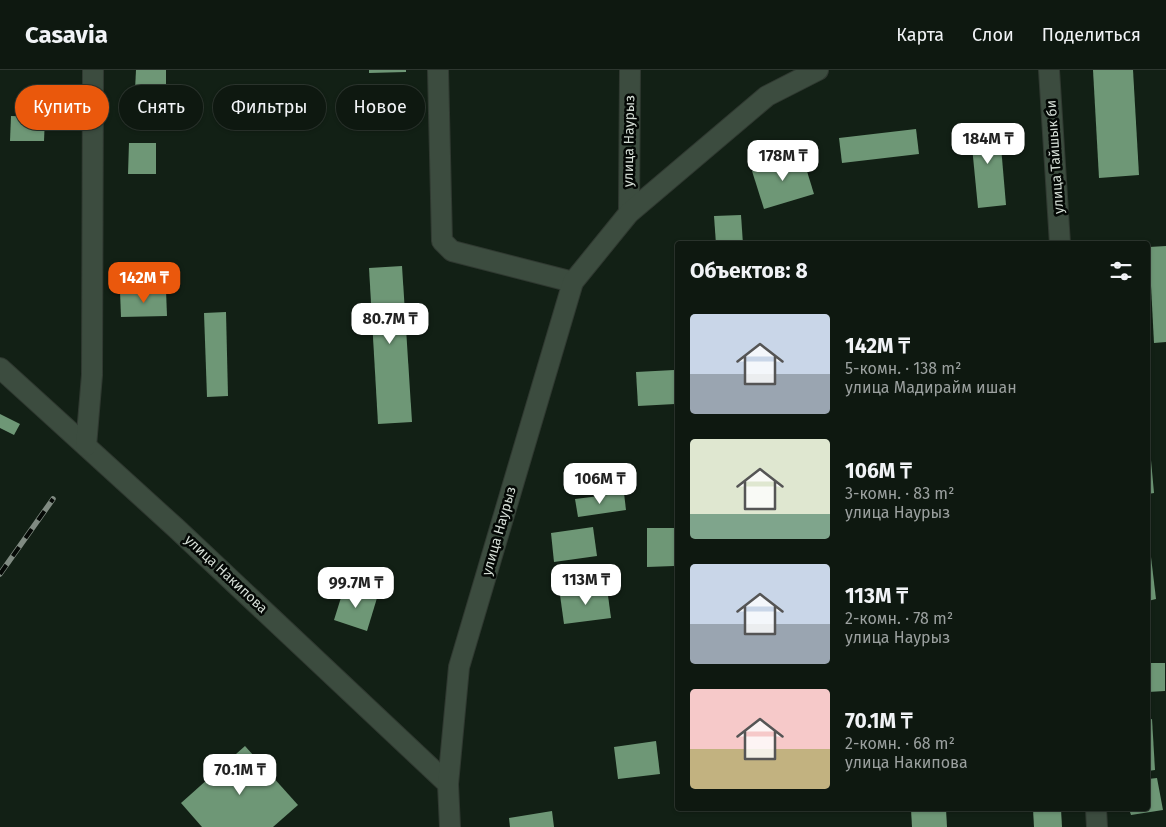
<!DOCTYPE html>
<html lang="ru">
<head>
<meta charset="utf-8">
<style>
  :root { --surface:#0e1810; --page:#172119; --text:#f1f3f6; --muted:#9ba09f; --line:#2e3730; --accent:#ea580c }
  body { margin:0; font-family:"Fira Sans",sans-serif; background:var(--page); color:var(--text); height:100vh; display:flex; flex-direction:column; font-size:19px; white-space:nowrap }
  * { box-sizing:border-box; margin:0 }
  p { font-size:16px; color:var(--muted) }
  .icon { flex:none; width:28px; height:28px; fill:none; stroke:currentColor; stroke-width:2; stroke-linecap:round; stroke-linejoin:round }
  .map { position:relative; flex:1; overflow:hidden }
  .side { position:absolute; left:675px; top:171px; width:475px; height:570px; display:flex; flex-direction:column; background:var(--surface); border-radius:5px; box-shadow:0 1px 4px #0004,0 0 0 1px var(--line) }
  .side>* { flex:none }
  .top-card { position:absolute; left:15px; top:15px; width:475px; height:45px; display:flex; gap:10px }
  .price { position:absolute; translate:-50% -42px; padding:0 11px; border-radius:10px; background:#fff; color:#222; font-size:16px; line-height:32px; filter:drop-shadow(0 1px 2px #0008) }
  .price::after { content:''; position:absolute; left:50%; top:30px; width:15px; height:11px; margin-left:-8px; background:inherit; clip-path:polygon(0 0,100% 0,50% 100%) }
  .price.on { background:var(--accent); color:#fff }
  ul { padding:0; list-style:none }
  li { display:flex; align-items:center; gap:15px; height:125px; padding:0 15px }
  li span { display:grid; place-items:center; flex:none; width:140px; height:100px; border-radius:5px; color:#555 }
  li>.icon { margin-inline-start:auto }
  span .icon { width:60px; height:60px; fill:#fffc; stroke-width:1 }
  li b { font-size:21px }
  h2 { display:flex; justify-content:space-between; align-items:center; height:60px; padding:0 15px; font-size:21px }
  .pill { padding:0 18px; border-radius:22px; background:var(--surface); box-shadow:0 1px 4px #0004,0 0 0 1px var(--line); font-size:18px; line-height:45px }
  .pill.on { background:var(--accent); color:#fff }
  header { display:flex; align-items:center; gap:30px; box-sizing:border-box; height:70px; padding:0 25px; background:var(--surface); border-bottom:1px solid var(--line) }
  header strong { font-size:24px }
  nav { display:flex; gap:28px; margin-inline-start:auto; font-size:18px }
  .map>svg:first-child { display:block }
  .building { fill:#6e9776 }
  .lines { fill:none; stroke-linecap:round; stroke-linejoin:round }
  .minor-casing { stroke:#303931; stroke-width:22 }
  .minor { stroke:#3c4c3f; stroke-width:20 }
  .rail-casing { stroke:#808b82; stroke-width:5.5 }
  .rail { stroke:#040805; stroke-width:4; stroke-dasharray:11; stroke-linecap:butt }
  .labels { text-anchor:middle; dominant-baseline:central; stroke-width:5; stroke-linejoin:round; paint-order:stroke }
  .street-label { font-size:14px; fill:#d5ded6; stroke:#040805 }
</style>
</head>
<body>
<header>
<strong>Casavia</strong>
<nav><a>Карта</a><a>Слои</a><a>Поделиться</a></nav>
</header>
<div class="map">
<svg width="1166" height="757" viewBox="0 0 1166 757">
  <rect width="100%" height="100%" fill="#122015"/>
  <g class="building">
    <path d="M 136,0 L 166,0 L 166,20 L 135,20 Z"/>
    <path d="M 369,0 L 406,0 L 406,2 L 369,3 Z"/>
    <path d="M 1093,0 L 1133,0 L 1139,105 L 1099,108 Z"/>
    <path d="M 11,46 L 45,47 L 44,71 L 10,71 Z"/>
    <path d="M 999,53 L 1006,135 L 978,138 L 970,56 Z"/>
    <path d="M 916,59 L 919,84 L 842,93 L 839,68 Z"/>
    <path d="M 129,73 L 156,73 L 156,104 L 128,104 Z"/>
    <path d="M 802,85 L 814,124 L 764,139 L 752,101 Z"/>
    <path d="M 741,145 L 743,174 L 716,174 L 714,146 Z"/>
    <path d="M 1166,176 L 1166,272 L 1154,273 L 1149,177 Z"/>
    <path d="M 402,196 L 412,352 L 378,354 L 369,198 Z"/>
    <path d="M 166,220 L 167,246 L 121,247 L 120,221 Z"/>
    <path d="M 226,242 L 228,326 L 207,327 L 204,243 Z"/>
    <path d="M 674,300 L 675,334 L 638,336 L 636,302 Z"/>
    <path d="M 0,344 L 20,354 L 14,365 L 0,358 Z"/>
    <path d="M 1148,390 L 1151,390 L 1154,423 L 1148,424 Z"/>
    <path d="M 624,423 L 626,440 L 578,447 L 575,429 Z"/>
    <path d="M 593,457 L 597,486 L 554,492 L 551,463 Z"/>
    <path d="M 647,458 L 674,458 L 674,496 L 647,497 Z"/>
    <path d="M 1151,487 L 1156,529 L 1148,531 L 1148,488 Z"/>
    <path d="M 344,518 L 377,528 L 367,561 L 334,550 Z"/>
    <path d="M 607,518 L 611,548 L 564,554 L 560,525 Z"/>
    <path d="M 1148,547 L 1149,547 L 1151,580 L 1148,580 Z"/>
    <path d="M 1148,593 L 1165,593 L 1165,621 L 1148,622 Z"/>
    <path d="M 1152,649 L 1155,700 L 1148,701 L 1148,650 Z"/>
    <path d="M 656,671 L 660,704 L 618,709 L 614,677 Z"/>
    <path d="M 245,676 L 298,735 L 273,757 L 202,757 L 181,733 Z"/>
    <path d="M 1157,708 L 1163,740 L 1131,745 L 1129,739 L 1148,739 L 1148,709 Z"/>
    <path d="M 911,739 L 946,739 L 947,757 L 912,757 Z"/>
    <path d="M 1033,739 L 1061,739 L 1062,757 L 1034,757 Z"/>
    <path d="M 552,741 L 554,757 L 510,757 L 509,748 Z"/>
  </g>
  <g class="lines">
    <defs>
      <g id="minor">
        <path d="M 438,0 L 442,171 L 452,181 L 573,212"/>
        <path d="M 1049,0 L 1060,174"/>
        <path d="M 629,143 L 630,0"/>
        <path d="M 0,298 L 177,459 L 448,714"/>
        <path d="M 86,376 L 92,305 L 93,0"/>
        <path d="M 1096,739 L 1097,757"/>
        <path d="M 450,757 L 448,714 L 459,597 L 573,212 L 629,143 L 767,26 L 818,0"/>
      </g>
    </defs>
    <use href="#minor" class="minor-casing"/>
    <use href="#minor" class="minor"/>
    <defs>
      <path id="rail" d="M 0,504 L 53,429"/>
    </defs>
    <use href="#rail" class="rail-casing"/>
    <use href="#rail" class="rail"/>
  </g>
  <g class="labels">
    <g class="street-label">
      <text transform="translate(629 71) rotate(-89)">улица Наурыз</text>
      <text transform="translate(1055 87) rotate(-94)">улица Тайшык би</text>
      <text transform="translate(499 461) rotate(-74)">улица Наурыз</text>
      <text transform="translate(226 504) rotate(43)">улица Накипова</text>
    </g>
  </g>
</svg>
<b class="price" style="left:988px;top:95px">184M ₸</b>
<b class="price" style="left:783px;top:112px">178M ₸</b>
<b class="price on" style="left:144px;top:234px">142M ₸</b>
<b class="price" style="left:390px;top:275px">80.7M ₸</b>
<b class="price" style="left:600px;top:435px">106M ₸</b>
<b class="price" style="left:586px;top:536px">113M ₸</b>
<b class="price" style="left:356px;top:539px">99.7M ₸</b>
<b class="price" style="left:240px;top:726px">70.1M ₸</b>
<div class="top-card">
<a class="pill on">Купить</a>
<a class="pill">Снять</a>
<a class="pill">Фильтры</a>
<a class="pill">Новое</a>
</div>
<section class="side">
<h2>Объектов: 8<svg class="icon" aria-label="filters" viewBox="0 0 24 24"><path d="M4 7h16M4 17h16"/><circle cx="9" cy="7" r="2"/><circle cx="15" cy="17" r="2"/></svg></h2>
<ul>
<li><span style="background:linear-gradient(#c9d6e8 60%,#9aa5b1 0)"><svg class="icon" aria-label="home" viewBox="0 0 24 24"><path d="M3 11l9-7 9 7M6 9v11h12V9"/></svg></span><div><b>142M ₸</b><p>5-комн. · 138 m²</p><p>улица Мадирайм ишан</p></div></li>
<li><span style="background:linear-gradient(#dfe7d0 75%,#7fa58c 0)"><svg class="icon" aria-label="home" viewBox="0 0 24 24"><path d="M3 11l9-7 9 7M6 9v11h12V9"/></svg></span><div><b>106M ₸</b><p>3-комн. · 83 m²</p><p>улица Наурыз</p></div></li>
<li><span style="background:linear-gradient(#c9d6e8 60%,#9aa5b1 0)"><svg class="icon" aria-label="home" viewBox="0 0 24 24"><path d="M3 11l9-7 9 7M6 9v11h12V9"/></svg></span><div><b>113M ₸</b><p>2-комн. · 78 m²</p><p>улица Наурыз</p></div></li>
<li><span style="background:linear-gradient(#f6c9c9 60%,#c2b280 0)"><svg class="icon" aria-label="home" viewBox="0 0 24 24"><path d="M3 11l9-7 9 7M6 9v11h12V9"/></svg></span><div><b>70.1M ₸</b><p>2-комн. · 68 m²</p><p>улица Накипова</p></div></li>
</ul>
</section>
</div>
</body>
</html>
